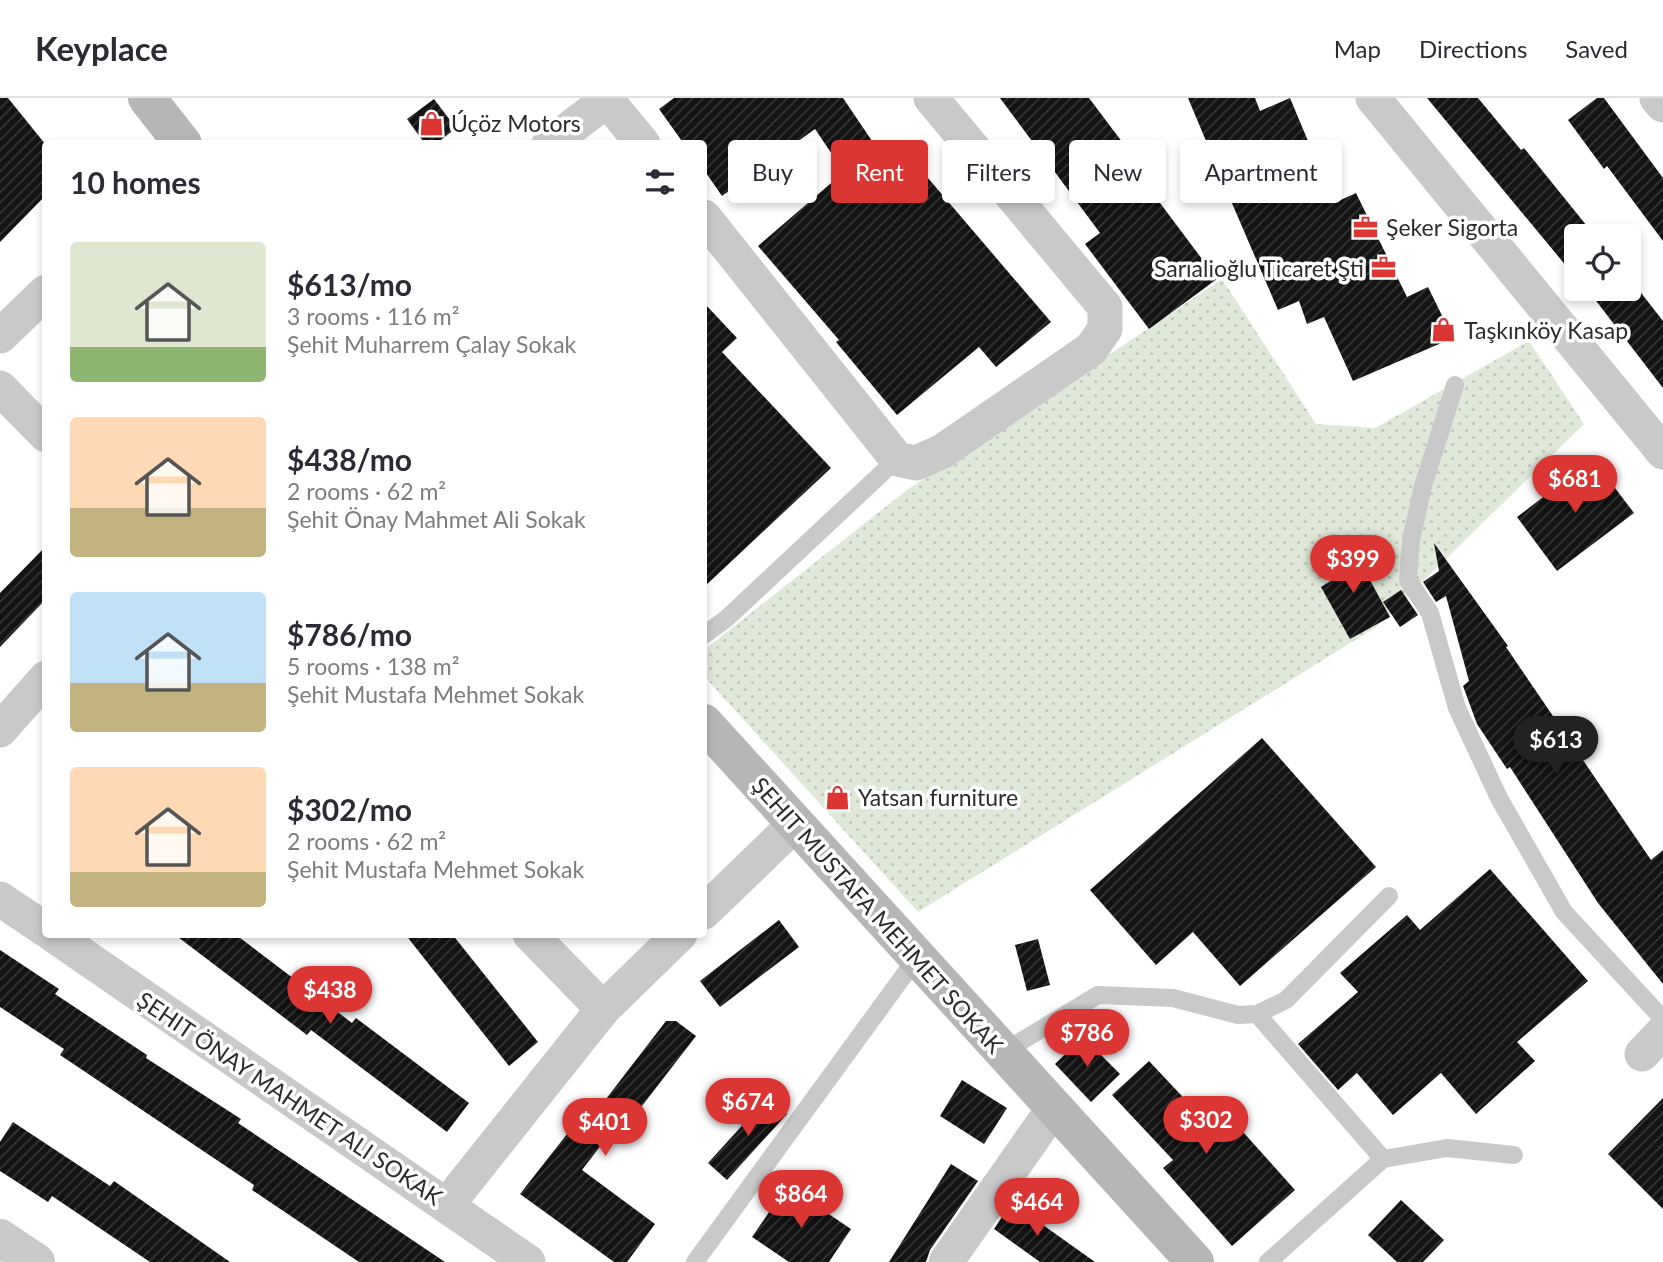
<!DOCTYPE html>
<html lang="en">
<head>
<meta charset="utf-8">
<style>
  :root { --surface:#fff; --page:#f7f7f7; --text:#2b2b33; --muted:#7c7c81; --line:#e1e1e2; --accent:#dc3634 }
  body { margin:0; font-family:Lato,sans-serif; background:var(--page); color:var(--text); height:100vh; display:flex; flex-direction:column; font-size:26px; white-space:nowrap }
  * { box-sizing:border-box; margin:0 }
  p { font-size:23px; color:var(--muted) }
  .icon { flex:none; width:38px; height:38px; fill:none; stroke:currentColor; stroke-width:2; stroke-linecap:round; stroke-linejoin:round }
  .map { position:relative; flex:1; overflow:hidden }
  .sheet { position:absolute; left:42px; top:42px; width:665px; height:798px; display:flex; flex-direction:column; background:var(--surface); border-radius:7px; box-shadow:0 4px 10px #0003 }
  .sheet>* { flex:none }
  .hud { position:absolute; left:728px; top:42px; width:665px; height:63px; display:flex; gap:14px }
  .controls { position:absolute; left:1564px; top:126px; display:grid; gap:14px }
  .controls a { display:grid; place-items:center; width:77px; height:77px; border-radius:7px; background:var(--surface); box-shadow:0 4px 10px #0003; font-size:35px }
  .price { position:absolute; translate:-50% -60px; padding:0 16px; border-radius:24px; background:var(--accent); color:#fff; font-size:23px; line-height:46px; filter:drop-shadow(0 2px 4px #0008) }
  .price::after { content:''; position:absolute; left:50%; top:42px; width:21px; height:16px; margin-left:-10px; background:inherit; clip-path:polygon(0 0,100% 0,50% 100%) }
  .price.active { background:#222; color:#fff }
  ul { padding:0; list-style:none }
  li { display:flex; align-items:center; gap:21px; height:175px; padding:0 28px }
  li span { display:grid; place-items:center; flex:none; width:196px; height:140px; border-radius:7px; color:#555 }
  li>.icon { margin-inline-start:auto }
  span .icon { width:84px; height:84px; fill:#fffc; stroke-width:1 }
  li b { font-size:30px }
  h2 { display:flex; justify-content:space-between; align-items:center; height:84px; padding:0 28px; font-size:30px }
  .chip { padding:0 24px; border-radius:7px; background:var(--surface); box-shadow:0 4px 10px #0003; font-size:24px; line-height:63px }
  .chip.active { background:var(--accent); color:#fff }
  header { display:flex; align-items:center; gap:42px; box-sizing:border-box; height:98px; padding:0 35px; background:var(--surface); border-bottom:2px solid var(--line) }
  header strong { font-size:33px }
  nav { display:flex; gap:38px; margin-inline-start:auto; font-size:24px }
  .map>svg:first-child { display:block }
  .green { fill:url(#green-dots) }
  .building { fill:url(#building-hatch) }
  .lines { fill:none; stroke-linecap:round; stroke-linejoin:round }
  .service { stroke:#c9c9c9; stroke-width:18 }
  .minor { stroke:#c9c9c9; stroke-width:35 }
  .tertiary { stroke:#c9c9c9; stroke-width:38 }
  .secondary { stroke:#b6b6b6; stroke-width:38 }
  .labels { text-anchor:middle; dominant-baseline:central; stroke-width:7; stroke-linejoin:round; paint-order:stroke }
  .poi-label { font-size:23px; fill:#2c2c2c; stroke:#fff; text-anchor:start }
  .street-label { font-size:23px; fill:#2c2c2c; stroke:#fff }
</style>
</head>
<body>
<header>
<strong>Keyplace</strong>
<nav><a>Map</a><a>Directions</a><a>Saved</a></nav>
</header>
<div class="map">
<svg width="1663" height="1164" viewBox="0 0 1663 1164">
  <defs>
    <pattern id="green-dots" width="8" height="8" patternUnits="userSpaceOnUse" patternTransform="scale(1.75)"><rect width="8" height="8" fill="#e0e9d9"/><path d="M2 2h.1M6 6h.1" fill="none" stroke="#c0c8ba" stroke-width="1.8" stroke-linecap="round"/></pattern>
    <pattern id="building-hatch" width="6" height="6" patternUnits="userSpaceOnUse" patternTransform="scale(1.75)"><rect width="6" height="6" fill="#131313"/><path d="M-1 1l2-2M0 6l6-6M5 7l2-2" fill="none" stroke="#363636"/></pattern>
  </defs>
  <rect width="100%" height="100%" fill="#fff"/>
  <path class="green" d="M 1222,181 L 1316,326 L 1375,330 L 1529,243 L 1584,326 L 1376,529 L 918,814 L 704,578 L 704,552 L 907,392 Z"/>
  <g class="building">
    <path d="M 0,0 L 8,0 L 46,47 L 46,97 L 0,144 Z"/>
    <path d="M 674,0 L 843,0 L 893,74 L 910,59 L 1051,224 L 996,269 L 979,249 L 897,317 L 836,244 L 839,242 L 758,148 L 844,74 L 815,31 L 722,98 L 704,72 L 704,46 L 684,46 L 659,11 Z"/>
    <path d="M 1000,0 L 1089,0 L 1141,69 L 1136,73 L 1217,181 L 1149,231 L 1085,146 L 1100,135 Z"/>
    <path d="M 1188,0 L 1255,0 L 1260,13 L 1290,0 L 1334,105 L 1356,95 L 1407,199 L 1428,189 L 1453,240 L 1353,283 L 1324,219 L 1307,226 L 1299,203 L 1278,212 L 1225,89 L 1218,92 L 1202,53 L 1209,50 Z"/>
    <path d="M 1427,0 L 1478,0 L 1521,52 L 1524,50 L 1595,138 L 1577,138 L 1577,181 Z"/>
    <path d="M 1597,0 L 1604,0 L 1663,80 L 1663,143 L 1607,68 L 1604,71 L 1568,22 Z"/>
    <path d="M 434,1 L 456,30 L 436,46 L 425,46 L 407,21 Z"/>
    <path d="M 1587,191 L 1638,191 L 1663,223 L 1663,290 Z"/>
    <path d="M 704,205 L 737,240 L 722,254 L 831,370 L 704,489 Z"/>
    <path d="M 1593,361 L 1634,415 L 1557,473 L 1517,419 Z"/>
    <path d="M 1434,445 L 1508,548 L 1506,549 L 1651,762 L 1663,752 L 1663,886 L 1598,805 L 1510,669 L 1507,671 L 1477,626 L 1463,588 L 1469,583 L 1446,498 L 1436,504 L 1423,484 L 1439,473 Z"/>
    <path d="M 46,448 L 46,501 L 0,549 L 0,495 Z"/>
    <path d="M 1353,451 L 1390,519 L 1350,541 L 1321,489 L 1334,481 L 1325,466 Z"/>
    <path d="M 1401,492 L 1418,517 L 1400,529 L 1383,504 Z"/>
    <path d="M 1262,640 L 1376,769 L 1240,888 L 1193,834 L 1156,867 L 1090,792 Z"/>
    <path d="M 1490,771 L 1588,883 L 1517,944 L 1535,963 L 1476,1016 L 1441,975 L 1393,1017 L 1357,975 L 1338,992 L 1298,946 L 1358,894 L 1340,875 L 1407,817 L 1420,832 Z"/>
    <path d="M 779,822 L 799,849 L 720,909 L 700,883 Z"/>
    <path d="M 174,836 L 235,836 L 352,925 L 356,920 L 469,1005 L 447,1034 L 311,932 L 307,937 Z"/>
    <path d="M 405,836 L 452,836 L 538,944 L 509,968 Z"/>
    <path d="M 1038,841 L 1050,887 L 1027,893 L 1015,847 Z"/>
    <path d="M 0,852 L 59,891 L 55,896 L 147,957 L 146,960 L 241,1021 L 238,1025 L 445,1164 L 359,1164 L 252,1092 L 254,1087 L 60,957 L 64,951 L 0,909 Z"/>
    <path d="M 666,923 L 676,923 L 696,938 L 635,1017 L 628,1012 L 582,1072 L 655,1126 L 627,1164 L 614,1164 L 520,1096 L 582,1017 L 589,1023 Z"/>
    <path d="M 1083,939 L 1120,976 L 1091,1004 L 1055,966 Z"/>
    <path d="M 1149,963 L 1211,1029 L 1226,1015 L 1295,1092 L 1232,1148 L 1163,1070 L 1173,1062 L 1112,997 Z"/>
    <path d="M 962,982 L 1007,1010 L 984,1046 L 940,1018 Z"/>
    <path d="M 769,998 L 787,1016 L 727,1082 L 708,1065 Z"/>
    <path d="M 1663,1000 L 1663,1111 L 1608,1056 Z"/>
    <path d="M 13,1024 L 110,1088 L 114,1083 L 230,1164 L 150,1164 L 52,1098 L 48,1104 L 0,1073 L 0,1044 Z"/>
    <path d="M 951,1066 L 978,1083 L 930,1152 L 926,1164 L 889,1164 Z"/>
    <path d="M 787,1088 L 851,1131 L 829,1164 L 789,1164 L 752,1139 Z"/>
    <path d="M 1401,1102 L 1444,1142 L 1423,1164 L 1397,1164 L 1368,1137 Z"/>
    <path d="M 1012,1104 L 1043,1127 L 1095,1164 L 1040,1164 L 994,1131 Z"/>
  </g>
  <g class="lines">
    <g class="service">
      <path d="M 1455,287 L 1423,388 L 1411,442 L 1408,482 L 1430,515 L 1457,610 L 1499,700 L 1564,814 L 1663,921"/>
      <path d="M 704,537 L 726,521 L 897,361"/>
      <path d="M 1257,916 L 1383,1061"/>
      <path d="M 1003,954 L 1098,897 L 1173,900 L 1238,917 L 1257,916 L 1286,902 L 1389,798"/>
      <path d="M 695,1164 L 918,858"/>
      <path d="M 1268,1164 L 1383,1061 L 1447,1050 L 1514,1057"/>
    </g>
    <g class="minor">
      <path d="M 1373,0 L 1663,354"/>
      <path d="M 1657,0 L 1663,7"/>
      <path d="M 607,2 L 643,46"/>
      <path d="M 549,46 L 610,0"/>
      <path d="M 704,119 L 897,361 L 916,365 L 943,353 L 1091,251 L 1105,231 L 1105,209 L 931,0"/>
      <path d="M 0,238 L 46,194"/>
      <path d="M 0,290 L 46,337"/>
      <path d="M 0,632 L 46,580"/>
      <path d="M 0,801 L 46,832"/>
      <path d="M 704,814 L 795,726"/>
      <path d="M 52,836 L 528,1164"/>
      <path d="M 530,836 L 603,911"/>
      <path d="M 1642,956 L 1663,934"/>
      <path d="M 447,1107 L 603,911 L 680,836"/>
      <path d="M 946,1164 L 1054,1010"/>
    </g>
    <path class="tertiary" d="M 0,1140 L 36,1164"/>
    <g class="secondary">
      <path d="M 147,0 L 183,46"/>
      <path d="M 704,625 L 1195,1164"/>
    </g>
  </g>
  <defs>
    <symbol id="shop-bare" viewBox="-9 -9 18 18"><path d="M-5-2.5h2.3a2.7 3.5 0 0 1 5.4 0H5L5.5 6h-11ZM-1.5-2.5h3a1.5 2.3 0 0 0-3 0Z" fill="#dc3634" stroke="#fff" stroke-width="2.5" paint-order="stroke"/></symbol>
    <symbol id="office-bare" viewBox="-9 -9 18 18"><path d="M-6-3h4V-5.5h4V-3h4V5H-6ZM-1-4.5V-3h2v-1.5ZM-6 0V1H6V0Z" fill="#dc3634" stroke="#fff" stroke-width="2.5" paint-order="stroke"/></symbol>
  </defs>
  <g fill-rule="evenodd">
    <use href="#shop-bare" x="414" y="8" width="35" height="35"/>
    <use href="#office-bare" x="1348" y="112" width="35" height="35"/>
    <use href="#office-bare" x="1366" y="152" width="35" height="35"/>
    <use href="#shop-bare" x="1426" y="214" width="35" height="35"/>
    <use href="#shop-bare" x="820" y="682" width="35" height="35"/>
  </g>
  <g class="labels">
    <g class="poi-label">
      <text x="451" y="25">Úçöz Motors</text>
      <text x="1386" y="129">Şeker Sigorta</text>
      <text x="1364" y="170" text-anchor="end">Sarıalioğlu Ticaret Şti</text>
      <text x="1464" y="232">Taşkınköy Kasap</text>
      <text x="858" y="699">Yatsan furniture</text>
    </g>
    <g class="street-label">
      <text transform="translate(878 817) rotate(48)">ŞEHIT MUSTAFA MEHMET SOKAK</text>
      <text transform="translate(290 1000) rotate(34)">ŞEHIT ÖNAY MAHMET ALI SOKAK</text>
    </g>
  </g>
</svg>
<div class="controls">
<a><svg class="icon" aria-label="locate" viewBox="0 0 24 24"><circle cx="12" cy="12" r="6"/><path d="M12 2v4M12 18v4M2 12h4M18 12h4"/></svg></a>
</div>
<b class="price" style="left:1575px;top:417px">$681</b>
<b class="price" style="left:1353px;top:497px">$399</b>
<b class="price active" style="left:1556px;top:678px">$613</b>
<b class="price" style="left:330px;top:928px">$438</b>
<b class="price" style="left:1087px;top:971px">$786</b>
<b class="price" style="left:748px;top:1040px">$674</b>
<b class="price" style="left:1206px;top:1058px">$302</b>
<b class="price" style="left:605px;top:1060px">$401</b>
<b class="price" style="left:801px;top:1132px">$864</b>
<b class="price" style="left:1037px;top:1140px">$464</b>
<div class="hud">
<a class="chip">Buy</a>
<a class="chip active">Rent</a>
<a class="chip">Filters</a>
<a class="chip">New</a>
<a class="chip">Apartment</a>
</div>
<section class="sheet">
<h2>10 homes<svg class="icon" aria-label="filters" viewBox="0 0 24 24"><path d="M4 7h16M4 17h16"/><circle cx="9" cy="7" r="2"/><circle cx="15" cy="17" r="2"/></svg></h2>
<ul>
<li><span style="background:linear-gradient(#dfe7d0 75%,#8fb573 0)"><svg class="icon" aria-label="home" viewBox="0 0 24 24"><path d="M3 11l9-7 9 7M6 9v11h12V9"/></svg></span><div><b>$613/mo</b><p>3 rooms · 116 m²</p><p>Şehit Muharrem Çalay Sokak</p></div></li>
<li><span style="background:linear-gradient(#ffd9b3 65%,#c2b280 0)"><svg class="icon" aria-label="home" viewBox="0 0 24 24"><path d="M3 11l9-7 9 7M6 9v11h12V9"/></svg></span><div><b>$438/mo</b><p>2 rooms · 62 m²</p><p>Şehit Önay Mahmet Ali Sokak</p></div></li>
<li><span style="background:linear-gradient(#bfe0f5 65%,#c2b280 0)"><svg class="icon" aria-label="home" viewBox="0 0 24 24"><path d="M3 11l9-7 9 7M6 9v11h12V9"/></svg></span><div><b>$786/mo</b><p>5 rooms · 138 m²</p><p>Şehit Mustafa Mehmet Sokak</p></div></li>
<li><span style="background:linear-gradient(#ffd9b3 75%,#c2b280 0)"><svg class="icon" aria-label="home" viewBox="0 0 24 24"><path d="M3 11l9-7 9 7M6 9v11h12V9"/></svg></span><div><b>$302/mo</b><p>2 rooms · 62 m²</p><p>Şehit Mustafa Mehmet Sokak</p></div></li>
</ul>
</section>
</div>
</body>
</html>
